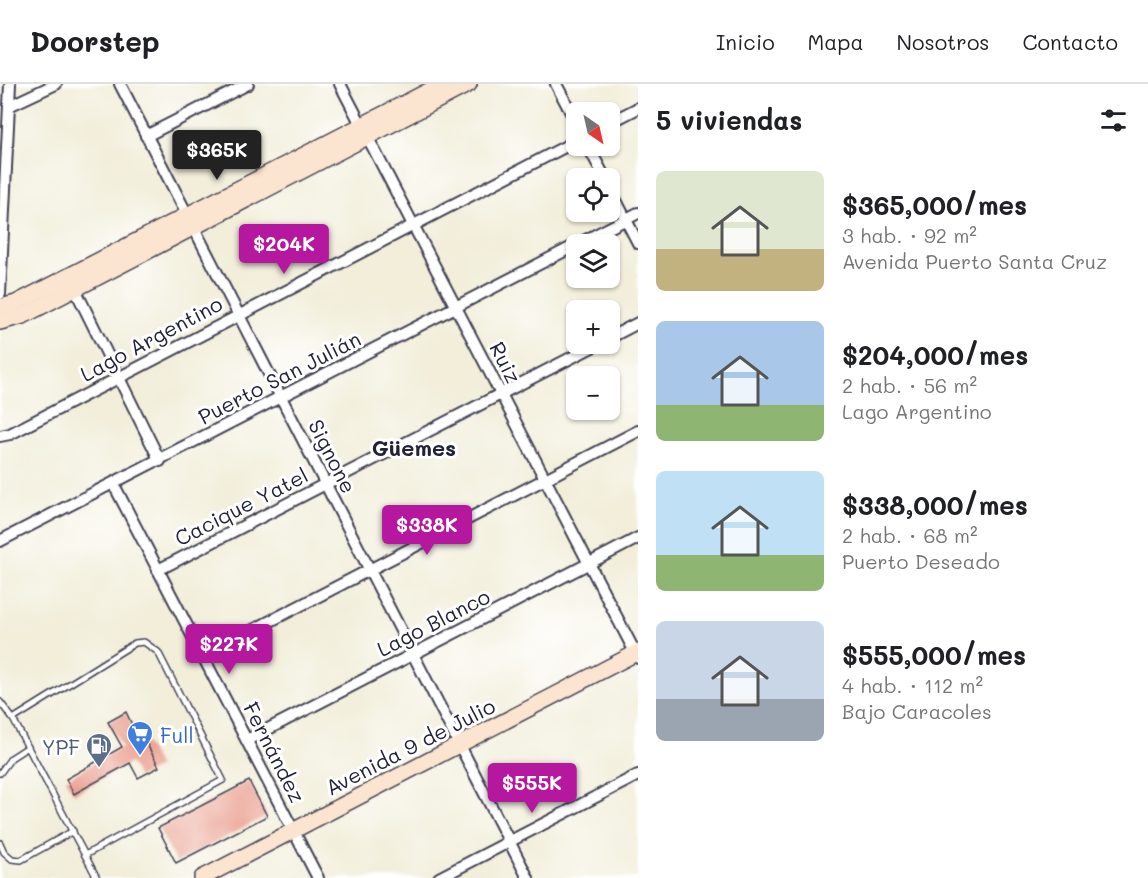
<!DOCTYPE html>
<html lang="es">
<head>
<meta charset="utf-8">
<style>
  :root { --surface:#fff; --page:#f6f6f6; --text:#202124; --muted:#757577; --line:#e0e0e0; --accent:#b5179e }
  body { margin:0; font-family:Mali,sans-serif; background:var(--page); color:var(--text); height:100vh; display:flex; flex-direction:column; font-size:22px; white-space:nowrap }
  * { box-sizing:border-box; margin:0 }
  p { font-size:20px; color:var(--muted) }
  .icon { flex:none; width:33px; height:33px; fill:none; stroke:currentColor; stroke-width:2; stroke-linecap:round; stroke-linejoin:round }
  .map { position:relative; flex:1; overflow:hidden }
  .drawer { display:flex; flex-direction:column; background:var(--surface); width:510px }
  .drawer>* { flex:none }
  .needle { width:39px; rotate:146deg }
  .controls { position:absolute; left:566px; top:18px; display:grid; gap:12px }
  .controls a { display:grid; place-items:center; width:54px; height:54px; border-radius:9px; background:var(--surface); box-shadow:0 2px 4px #0004; font-size:30px }
  .price { position:absolute; translate:-50% -51px; padding:0 14px; border-radius:6px; background:var(--accent); color:#fff; font-size:20px; line-height:39px; filter:drop-shadow(0 2px 3px #0008) }
  .price::after { content:''; position:absolute; left:50%; top:36px; width:18px; height:14px; margin-left:-9px; background:inherit; clip-path:polygon(0 0,100% 0,50% 100%) }
  .price.on { background:#222; color:#fff }
  ul { padding:0; list-style:none }
  li { display:flex; align-items:center; gap:18px; height:150px; padding:0 18px }
  li span { display:grid; place-items:center; flex:none; width:168px; height:120px; border-radius:9px; color:#555 }
  li>.icon { margin-inline-start:auto }
  span .icon { width:72px; height:72px; fill:#fffc; stroke-width:1 }
  li b { font-size:26px }
  h2 { display:flex; justify-content:space-between; align-items:center; height:72px; padding:0 18px; font-size:26px }
  header { display:flex; align-items:center; gap:36px; box-sizing:border-box; height:84px; padding:0 30px; background:var(--surface); border-bottom:2px solid var(--line) }
  header strong { font-size:28px }
  nav { display:flex; gap:33px; margin-inline-start:auto; font-size:21px }
  main { display:flex; flex:1; min-height:0 }
  .map>svg:first-child { display:block }
  .building { fill:#e99b8a }
  .lines { fill:none; stroke-linecap:round; stroke-linejoin:round }
  .lane-casing { stroke:#414153; stroke-width:8 }
  .street-casing { stroke:#414153; stroke-width:14 }
  .secondary-casing { stroke:#414153; stroke-width:18 }
  .lane { stroke:#fff; stroke-width:5 }
  .street { stroke:#fff; stroke-width:10 }
  .secondary { stroke:#fce5d0; stroke-width:15 }
  .labels { text-anchor:middle; dominant-baseline:central; stroke-width:6; stroke-linejoin:round; paint-order:stroke }
  .street-label { font-size:21px; fill:#22223b; stroke:#fff }
  .shop-label { font-size:21px; fill:#366cbe; stroke:#fff; text-anchor:start }
  .service-label { font-size:21px; fill:#4e5e75; stroke:#fff; text-anchor:end }
  .neighbourhood-label { font-size:22px; font-weight:bold; fill:#22223b; stroke:#fff }
</style>
</head>
<body>
<header>
<strong>Doorstep</strong>
<nav><a>Inicio</a><a>Mapa</a><a>Nosotros</a><a>Contacto</a></nav>
</header>
<main>
<div class="map">
<svg width="638" height="794" viewBox="0 0 638 794">
  <rect width="100%" height="100%" fill="#fff"/>
  <filter id="ink" filterUnits="userSpaceOnUse"><feTurbulence type="fractalNoise" baseFrequency=".0167" numOctaves="2"/><feDisplacementMap in="SourceGraphic" scale="12" xChannelSelector="R" yChannelSelector="G"/><feConvolveMatrix kernelMatrix="1 2 1 2 8 2 1 2 1" color-interpolation-filters="sRGB"/></filter>
  <filter id="wash" filterUnits="userSpaceOnUse"><feTurbulence type="fractalNoise" baseFrequency=".008" numOctaves="4" result="noise"/><feDisplacementMap in="SourceGraphic" scale="24" xChannelSelector="R" yChannelSelector="G"/><feGaussianBlur stdDeviation="1.35" result="paint"/><feColorMatrix in="noise" values="0 0 0 0 0 0 0 0 0 0 0 0 0 0 0 0 0 1.4 0 .05"/><feComposite in="paint" operator="in"/></filter>
  <g filter="url(#wash)">
    <rect width="100%" height="100%" fill="#f2eeda"/>
    <g id="blocks">
      <g class="building">
        <path d="M 126,628 L 135,647 L 139,645 L 159,683 L 138,694 L 130,679 L 74,710 L 66,695 L 122,663 L 108,638 Z"/>
        <path d="M 249,697 L 267,732 L 176,779 L 158,744 Z"/>
      </g>
    </g>
  </g>
  <g filter="url(#ink)">
    <use href="#blocks" fill-opacity="0" stroke="#414153" stroke-width="1.5"/>
    <g class="lines">
      <defs>
        <g id="lane">
          <path d="M 0,618 L 13,635 L 97,794"/>
          <path d="M 13,635 L 135,559 L 144,558 L 158,568 L 223,696 L 85,771"/>
          <path d="M 0,689 L 11,674 L 28,663"/>
          <path d="M 0,759 L 4,768 L 12,775 L 21,776 L 73,747"/>
        </g>
        <g id="street">
          <path d="M 120,0 L 528,794"/>
          <path d="M 340,0 L 638,574"/>
          <path d="M 556,0 L 576,38"/>
          <path d="M 9,22 L 56,0"/>
          <path d="M 609,39 L 638,24"/>
          <path d="M 146,52 L 248,0"/>
          <path d="M 588,62 L 605,94"/>
          <path d="M 609,103 L 638,159"/>
          <path d="M 578,160 L 638,129"/>
          <path d="M 75,205 L 160,377"/>
          <path d="M 0,210 L 10,0"/>
          <path d="M 609,254 L 638,239"/>
          <path d="M 0,352 L 10,350 L 576,57"/>
          <path d="M 114,401 L 318,794"/>
          <path d="M 0,457 L 576,161"/>
          <path d="M 158,486 L 598,260"/>
          <path d="M 203,572 L 638,347"/>
          <path d="M 247,656 L 638,454"/>
          <path d="M 439,794 L 638,691"/>
        </g>
        <g id="secondary">
          <path d="M 0,223 L 16,219 L 442,0"/>
          <path d="M 0,238 L 23,232 L 469,0"/>
          <path d="M 202,794 L 638,568"/>
        </g>
      </defs>
      <use href="#lane" class="lane-casing"/>
      <use href="#street" class="street-casing"/>
      <use href="#secondary" class="secondary-casing"/>
      <use href="#lane" class="lane"/>
      <use href="#street" class="street"/>
      <use href="#secondary" class="secondary"/>
    </g>
  </g>
  <defs>
    <symbol id="supermarket-pin" viewBox="-11 -11 22 30"><path d="M0 17L-7.5 6A9.5 9.5 0 1 1 7.5 6Z" fill="#3f7fe0" stroke="#fff"/><path d="M-6-5.5h2.5l.6 2H6L4.5 2H-2.5L-4.4-4H-6ZM-1.5 3.2a1.3 1.3 0 1 0 .1 0ZM3 3.2a1.3 1.3 0 1 0 .1 0Z" fill="#fff"/></symbol>
    <symbol id="fuel-pin" viewBox="-11 -11 22 30"><path d="M0 17L-7.5 6A9.5 9.5 0 1 1 7.5 6Z" fill="#5c6f8a" stroke="#fff"/><path d="M-5.5-6h7V0h2V4h1.3V-2.5L3-4.5l.8-.8L6-3V5H2.5V1h-1V6h-7ZM-4.2-4.7v3.2H.2V-4.7Z" fill="#fff"/></symbol>
  </defs>
  <g fill-rule="evenodd">
    <use href="#supermarket-pin" x="125" y="635" width="30" height="40"/>
    <use href="#fuel-pin" x="84" y="647" width="30" height="40"/>
  </g>
  <g class="labels">
    <g class="street-label">
      <text transform="translate(151 254) rotate(-28)">Lago Argentino</text>
      <text transform="translate(506 278) rotate(63)">Ruiz</text>
      <text transform="translate(279 293) rotate(-27)">Puerto San Julián</text>
      <text transform="translate(333 372) rotate(63)">Signone</text>
      <text transform="translate(241 422) rotate(-27)">Cacique Yatel</text>
      <text transform="translate(433 538) rotate(-27)">Lago Blanco</text>
      <text transform="translate(410 662) rotate(-27)">Avenida 9 de Julio</text>
      <text transform="translate(275 668) rotate(63)">Fernández</text>
    </g>
    <g class="shop-label">
      <text x="160" y="650">Full</text>
    </g>
    <g class="service-label">
      <text x="80" y="662">YPF</text>
    </g>
    <g class="neighbourhood-label">
      <text x="414" y="363">Güemes</text>
    </g>
  </g>
</svg>
<div class="controls">
<a><svg class="needle" viewBox="-14 -14 28 28"><path d="M0-13l5 13h-10z" fill="#e53935"/><path d="M0 13l5-13h-10z" fill="#757577"/></svg></a>
<a><svg class="icon" aria-label="locate" viewBox="0 0 24 24"><circle cx="12" cy="12" r="6"/><path d="M12 2v4M12 18v4M2 12h4M18 12h4"/></svg></a>
<a><svg class="icon" aria-label="layers" viewBox="0 0 24 24"><path d="M12 4l9 5-9 5-9-5zM3 14l9 5 9-5"/></svg></a>
<a>+</a>
<a>−</a>
</div>
<b class="price on" style="left:217px;top:97px">$365K</b>
<b class="price" style="left:284px;top:191px">$204K</b>
<b class="price" style="left:427px;top:472px">$338K</b>
<b class="price" style="left:229px;top:591px">$227K</b>
<b class="price" style="left:532px;top:730px">$555K</b>
</div>
<section class="drawer">
<h2>5 viviendas<svg class="icon" aria-label="filters" viewBox="0 0 24 24"><path d="M4 7h16M4 17h16"/><circle cx="9" cy="7" r="2"/><circle cx="15" cy="17" r="2"/></svg></h2>
<ul>
<li><span style="background:linear-gradient(#dfe7d0 65%,#c2b280 0)"><svg class="icon" aria-label="home" viewBox="0 0 24 24"><path d="M3 11l9-7 9 7M6 9v11h12V9"/></svg></span><div><b>$365,000/mes</b><p>3 hab. · 92 m²</p><p>Avenida Puerto Santa Cruz</p></div></li>
<li><span style="background:linear-gradient(#a9c7e8 70%,#8fb573 0)"><svg class="icon" aria-label="home" viewBox="0 0 24 24"><path d="M3 11l9-7 9 7M6 9v11h12V9"/></svg></span><div><b>$204,000/mes</b><p>2 hab. · 56 m²</p><p>Lago Argentino</p></div></li>
<li><span style="background:linear-gradient(#bfe0f5 70%,#8fb573 0)"><svg class="icon" aria-label="home" viewBox="0 0 24 24"><path d="M3 11l9-7 9 7M6 9v11h12V9"/></svg></span><div><b>$338,000/mes</b><p>2 hab. · 68 m²</p><p>Puerto Deseado</p></div></li>
<li><span style="background:linear-gradient(#c9d6e8 65%,#9aa5b1 0)"><svg class="icon" aria-label="home" viewBox="0 0 24 24"><path d="M3 11l9-7 9 7M6 9v11h12V9"/></svg></span><div><b>$555,000/mes</b><p>4 hab. · 112 m²</p><p>Bajo Caracoles</p></div></li>
</ul>
</section>
</main>
</body>
</html>
